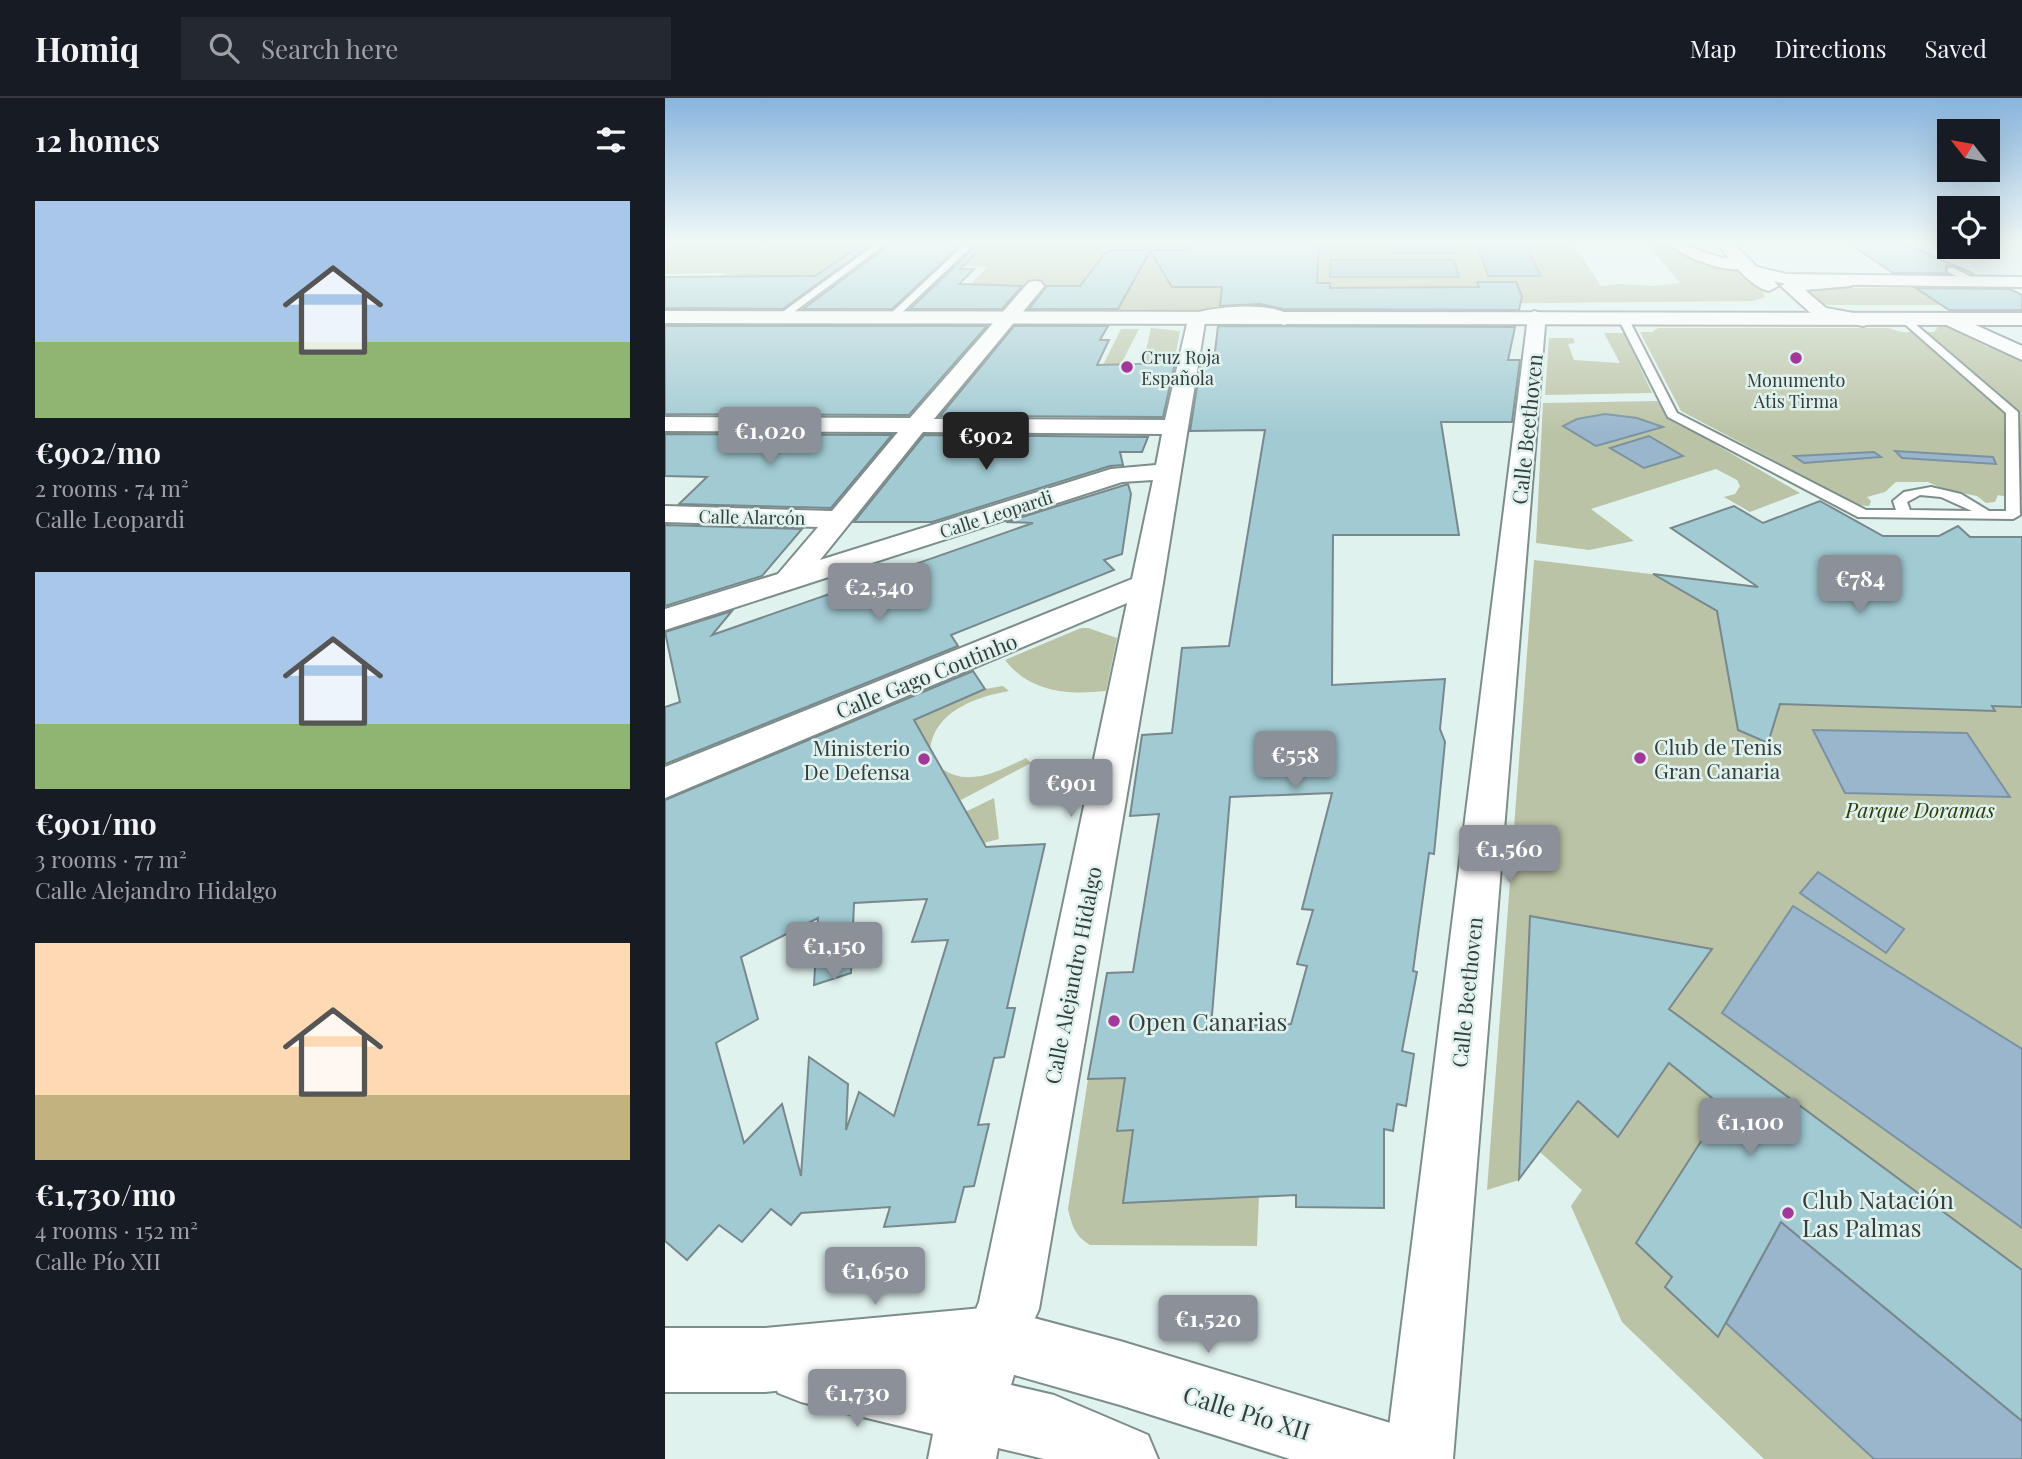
<!DOCTYPE html>
<html lang="en">
<head>
<meta charset="utf-8">
<style>
  :root { --surface:#171b24; --page:#242831; --text:#f1f3f6; --muted:#9ea1a6; --line:#363941; --accent:#8c9099 }
  body { margin:0; font-family:"Playfair Display",serif; background:var(--page); color:var(--text); height:100vh; display:flex; flex-direction:column; font-size:26px; white-space:nowrap }
  * { box-sizing:border-box; margin:0 }
  p { font-size:23px; color:var(--muted) }
  .icon { flex:none; width:38px; height:38px; fill:none; stroke:currentColor; stroke-width:2; stroke-linecap:round; stroke-linejoin:round }
  .map { position:relative; flex:1; overflow:hidden }
  .side { display:flex; flex-direction:column; background:var(--surface); width:665px }
  .side>* { flex:none }
  .needle { width:46px; rotate:301deg }
  .fabs { position:absolute; left:1272px; top:21px; display:grid; gap:14px }
  .fabs a { display:grid; place-items:center; width:63px; height:63px; border-radius:0px; background:var(--surface); box-shadow:0 7px 28px #0002; font-size:35px }
  .price { position:absolute; translate:-50% -60px; padding:0 16px; border-radius:7px; background:var(--accent); color:#fff; font-size:23px; line-height:46px; filter:drop-shadow(0 2px 4px #0008) }
  .price::after { content:''; position:absolute; left:50%; top:42px; width:21px; height:16px; margin-left:-10px; background:inherit; clip-path:polygon(0 0,100% 0,50% 100%) }
  .price.on { background:#222; color:#fff }
  ul { padding:0; list-style:none }
  li { display:grid; align-content:center; gap:14px; height:371px; padding:0 35px }
  li span { display:grid; place-items:center; height:217px; border-radius:0px; color:#555 }
  li>.icon { margin-inline-start:auto }
  span .icon { width:126px; height:126px; fill:#fffc; stroke-width:1 }
  li b { font-size:30px }
  h2 { display:flex; justify-content:space-between; align-items:center; height:84px; padding:0 35px; font-size:30px }
  header { display:flex; align-items:center; gap:42px; box-sizing:border-box; height:98px; padding:0 35px; background:var(--surface); border-bottom:2px solid var(--line) }
  header strong { font-size:33px }
  nav { display:flex; gap:38px; margin-inline-start:auto; font-size:24px }
  .search { width:490px; height:63px; background:var(--page); display:flex; align-items:center; gap:18px; box-sizing:border-box; padding:0 24px; border-radius:0px; color:var(--muted); font-size:26px }
  main { display:flex; flex:1; min-height:0 }
  .map>svg:first-child { display:block }
  .green { fill:#bbc3a6 }
  .water { fill:#99b6cc; stroke:#7b92a1; stroke-width:2 }
  .building { fill:#a1cad2; stroke:#78888c; stroke-width:2; fill-rule:evenodd }
  .lines { fill:none; stroke-linecap:round; stroke-linejoin:round }
  .lane-casing { stroke:#7d8d8a; stroke-width:4 }
  .street-casing { stroke:#7d8d8a; stroke-width:4 }
  .secondary-casing { stroke:#7d8d8a; stroke-width:4 }
  .lane { fill:#fff; fill-rule:evenodd }
  .street { fill:#fff; fill-rule:evenodd }
  .secondary { fill:#fff; fill-rule:evenodd }
  .poi-dot { fill:#a33899; stroke:#e0f2ee; stroke-width:2.5 }
  .labels { text-anchor:middle; dominant-baseline:central; stroke-width:5; stroke-linejoin:round; paint-order:stroke }
  .far-poi-label { font-size:18px; fill:#363d3c; stroke:#e0f2ee; text-anchor:start }
  .far-street-label { font-size:18px; fill:#363d3c; stroke:#e0f2ee }
  .street-label { font-size:21px; fill:#363d3c; stroke:#e0f2ee }
  .poi-label { font-size:21px; fill:#363d3c; stroke:#e0f2ee; text-anchor:start }
  .park-label { font-size:21px; font-style:italic; fill:#313c06; stroke:#e0f2ee }
  .near-poi-label { font-size:24px; fill:#363d3c; stroke:#e0f2ee; text-anchor:start }
  .near-street-label { font-size:24px; fill:#363d3c; stroke:#e0f2ee }
</style>
</head>
<body>
<header>
<strong>Homiq</strong>
<div class="search"><svg class="icon" aria-label="search" viewBox="0 0 24 24"><circle cx="10" cy="10" r="6"/><path d="M15 15l6 6"/></svg>Search here</div>
<nav><a>Map</a><a>Directions</a><a>Saved</a></nav>
</header>
<main>
<section class="side">
<h2>12 homes<svg class="icon" aria-label="filters" viewBox="0 0 24 24"><path d="M4 7h16M4 17h16"/><circle cx="9" cy="7" r="2"/><circle cx="15" cy="17" r="2"/></svg></h2>
<ul>
<li><span style="background:linear-gradient(#a9c7e8 65%,#8fb573 0)"><svg class="icon" aria-label="home" viewBox="0 0 24 24"><path d="M3 11l9-7 9 7M6 9v11h12V9"/></svg></span><div><b>€902/mo</b><p>2 rooms · 74 m²</p><p>Calle Leopardi</p></div></li>
<li><span style="background:linear-gradient(#a9c7e8 70%,#8fb573 0)"><svg class="icon" aria-label="home" viewBox="0 0 24 24"><path d="M3 11l9-7 9 7M6 9v11h12V9"/></svg></span><div><b>€901/mo</b><p>3 rooms · 77 m²</p><p>Calle Alejandro Hidalgo</p></div></li>
<li><span style="background:linear-gradient(#ffd9b3 70%,#c2b280 0)"><svg class="icon" aria-label="home" viewBox="0 0 24 24"><path d="M3 11l9-7 9 7M6 9v11h12V9"/></svg></span><div><b>€1,730/mo</b><p>4 rooms · 152 m²</p><p>Calle Pío XII</p></div></li>
</ul>
</section>
<div class="map">
<svg width="1357" height="1361" viewBox="0 0 1357 1361">
  <rect width="100%" height="100%" fill="#e0f2ee"/>
  <g class="green">
    <path d="M 0,146 L 198,146 L 146,182 L 65,179 L 51,181 L 60,176 L 58,175 L 0,176 Z"/>
    <path d="M 319,146 L 909,146 L 936,188 L 955,186 L 988,188 L 1015,185 L 982,146 C 1012,146 1003,150 1027,160 C 1054,172 1086,163 1100,199 L 1088,203 L 552,208 L 525,215 L 450,215 L 465,188 L 304,188 L 322,169 L 295,168 Z"/>
    <path d="M 1140,190 L 1251,190 L 1276,207 L 1164,207 L 1156,206 L 1136,192 Z"/>
    <path d="M 1273,229 L 1290,229 L 1322,249 L 1331,249 L 1357,261 L 1357,402 L 1333,397 L 1330,404 L 1321,405 L 1312,398 L 1281,392 L 1263,384 L 1231,384 L 1220,394 L 1202,399 L 1206,403 L 1204,408 L 1193,407 L 1016,313 L 975,234 L 987,234 L 993,230 L 1223,230 L 1237,234 L 1269,234 Z"/>
    <path d="M 486,230 L 515,233 L 499,318 L 486,323 L 432,323 L 434,315 L 478,266 Z"/>
    <path d="M 456,231 L 474,231 L 456,266 L 437,269 Z"/>
    <path d="M 939,235 L 959,235 L 987,295 L 880,297 L 884,240 L 908,240 L 910,245 L 903,246 L 909,262 L 955,265 Z"/>
    <path d="M 993,303 L 1001,318 L 1135,395 L 1085,414 L 1059,399 L 1070,396 L 1075,388 L 1072,382 L 1051,371 L 926,411 L 969,443 L 924,452 L 871,445 L 878,305 Z"/>
    <path d="M 869,462 L 1019,480 L 1021,496 L 1040,498 L 1056,507 L 1108,606 L 1329,613 L 1327,608 L 1357,609 L 1357,1361 L 1099,1361 L 957,1224 L 906,1108 L 917,1092 L 875,1054 L 854,1082 L 822,1092 Z"/>
    <path d="M 416,530 L 423,530 L 452,540 L 441,593 C 402,597 365,594 340,562 Z"/>
    <path d="M 338,588 L 344,593 C 311,599 269,613 265,652 L 241,626 L 320,591 Z"/>
    <path d="M 361,660 L 366,665 L 296,702 L 292,698 L 283,696 L 276,670 C 303,690 334,673 361,660 Z"/>
    <path d="M 329,700 L 334,741 L 272,757 L 265,731 Z"/>
    <path d="M 460,980 L 452,1032 L 468,1032 L 594,1098 L 592,1148 L 425,1147 C 410,1138 407,1128 403,1111 L 423,981 Z"/>
  </g>
  <g class="water">
    <path d="M 726,146 L 786,146 L 789,155 L 728,155 Z"/>
    <path d="M 812,146 L 860,146 L 876,178 L 823,178 Z"/>
    <path d="M 666,162 L 789,162 L 794,179 L 665,179 Z"/>
    <path d="M 940,316 L 972,320 L 998,329 L 931,348 L 898,328 L 912,321 Z"/>
    <path d="M 984,338 L 1018,358 L 979,370 L 945,350 Z"/>
    <path d="M 1230,353 L 1328,359 L 1331,366 L 1237,360 Z"/>
    <path d="M 1209,354 L 1216,359 L 1139,365 L 1129,358 Z"/>
    <path d="M 1148,632 L 1302,635 L 1345,699 L 1180,695 Z"/>
    <path d="M 1153,774 L 1239,831 L 1221,855 L 1135,795 Z"/>
    <path d="M 1128,808 L 1357,951 L 1357,1130 L 1057,915 Z"/>
    <path d="M 1116,1124 L 1357,1323 L 1357,1361 L 1209,1361 L 1061,1225 Z"/>
  </g>
  <g class="building">
    <path d="M 198,146 L 207,146 L 118,211 L 0,210 L 0,179 L 150,178 Z"/>
    <path d="M 219,146 L 297,146 L 227,211 L 138,211 L 220,150 Z"/>
    <path d="M 304,146 L 319,146 L 295,171 L 309,171 L 294,186 L 357,188 L 337,211 L 245,211 L 308,151 L 308,148 Z"/>
    <path d="M 523,146 L 654,146 L 652,185 L 665,185 L 665,190 L 814,189 L 812,184 L 851,184 L 857,198 L 854,212 L 618,211 L 595,206 L 555,208 L 557,189 L 507,189 L 485,153 L 453,211 L 364,211 L 382,188 L 415,188 L 440,155 L 448,152 L 521,152 Z"/>
    <path d="M 1185,146 L 1240,146 L 1309,176 L 1289,167 L 1281,168 L 1281,175 L 1228,175 Z"/>
    <path d="M 1251,190 L 1345,191 L 1357,197 L 1357,212 L 1284,212 Z"/>
    <path d="M 0,228 L 322,228 L 244,317 L 0,316 Z"/>
    <path d="M 349,228 L 443,228 L 435,242 L 444,242 L 432,267 L 510,265 L 498,319 L 275,318 Z"/>
    <path d="M 553,228 L 850,229 L 843,262 L 855,262 L 847,324 L 776,324 L 794,437 L 668,437 L 667,587 L 780,581 L 775,631 L 780,644 L 769,756 L 764,755 L 748,873 L 752,874 L 737,953 L 749,956 L 741,1008 L 732,1006 L 728,1033 L 719,1031 L 719,1110 L 631,1109 L 631,1097 L 458,1105 L 468,1032 L 452,1033 L 460,980 L 423,981 L 442,875 L 468,874 L 494,716 L 465,718 L 477,637 L 507,635 L 517,550 L 564,548 L 600,332 L 525,333 L 536,263 L 549,262 ZM 667,695 L 637,811 L 648,812 L 632,866 L 642,868 L 626,926 L 546,929 L 565,699 Z"/>
    <path d="M 0,336 L 227,337 L 166,410 L 14,406 L 42,379 L 0,378 Z"/>
    <path d="M 259,337 L 483,339 L 477,354 L 455,354 L 458,367 L 445,368 L 267,424 L 189,424 Z"/>
    <path d="M 463,386 L 466,396 L 457,456 L 439,462 L 449,472 L 286,537 L 293,548 L 0,666 L 0,609 L 15,604 L 0,534 L 67,513 L 47,537 L 368,425 L 341,424 Z"/>
    <path d="M 1155,403 L 1218,438 L 1274,438 L 1293,428 L 1305,439 L 1357,439 L 1357,609 L 1327,608 L 1330,613 L 1115,606 L 1103,645 L 1073,632 L 1052,513 L 988,476 L 1093,489 L 1006,430 L 1069,408 L 1098,425 Z"/>
    <path d="M 0,427 L 137,431 L 97,478 L 0,508 Z"/>
    <path d="M 308,573 L 320,591 L 249,622 L 321,749 L 380,746 L 342,910 L 350,910 L 339,959 L 329,960 L 313,1027 L 324,1026 L 309,1088 L 299,1089 L 290,1124 L 219,1129 L 225,1109 L 136,1115 L 126,1127 L 106,1111 L 77,1144 L 54,1127 L 22,1162 L 0,1143 L 0,702 ZM 262,801 L 247,844 L 283,842 L 229,1018 L 194,994 L 181,1032 L 183,986 L 144,959 L 136,1078 L 117,1006 L 79,1045 L 51,945 L 93,921 L 76,859 L 153,820 L 149,887 L 186,875 L 189,805 Z"/>
    <path d="M 865,818 L 1047,851 L 1004,911 L 1357,1172 L 1357,1323 L 1116,1124 L 1053,1239 L 1000,1189 L 1007,1179 L 971,1145 L 1058,1009 L 1004,965 L 953,1039 L 913,1003 L 854,1081 Z"/>
  </g>
  <g class="lines">
    <defs>
      <g id="lane">
        <path d="M 211,146 L 218,148 L 118,222 L 112,222 L 112,218 Z"/>
        <path d="M 299,147 L 306,149 L 228,223 L 222,223 L 222,219 Z"/>
        <path d="M 1283,170 L 1289,170 L 1316,184 L 1309,186 L 1283,174 Z"/>
        <path d="M 958,217 L 963,220 L 1012,315 L 1201,412 L 1231,412 L 1228,403 L 1239,394 L 1266,389 L 1296,396 L 1324,413 L 1341,413 L 1341,315 L 1234,221 L 1242,219 L 1353,314 L 1355,417 L 1348,421 L 1193,419 L 1003,319 L 953,220 ZM 1255,397 L 1276,399 L 1307,413 L 1245,412 L 1242,404 Z"/>
      </g>
      <g id="street">
        <path d="M 1005,146 C 1027,145 1039,157 1060,160 C 1070,161 1080,159 1087,166 C 1073,181 1018,160 1005,146 Z"/>
        <path d="M 1180,179 L 1189,184 L 1186,188 L 1140,192 L 1161,210 L 1205,218 L 1207,222 L 1205,226 L 1198,228 L 1149,218 L 1116,188 L 1125,183 Z"/>
        <path d="M 370,183 L 376,184 L 379,188 L 376,192 L 269,321 L 500,322 L 524,217 C 547,208 613,202 629,221 L 620,227 C 594,221 565,213 540,224 L 498,485 L 374,1211 L 358,1247 L 346,1287 L 389,1297 L 483,1337 L 493,1361 L 379,1361 L 333,1350 L 331,1361 L 263,1361 L 268,1336 L 136,1304 L 113,1295 L 104,1272 L 113,1249 L 136,1240 L 285,1274 L 314,1204 L 462,505 L 0,700 L 0,669 L 467,481 L 488,382 L 457,384 L 0,532 L 0,511 L 113,476 L 153,429 L 0,424 L 0,408 L 167,413 L 233,334 L 0,333 L 0,319 L 245,320 L 364,184 ZM 258,334 L 497,336 L 491,367 L 446,371 L 155,462 Z"/>
        <path d="M 869,213 L 876,215 L 880,227 L 788,1361 L 720,1361 L 853,299 L 862,227 L 860,219 Z"/>
        <path d="M 1284,215 L 1357,248 L 1357,262 L 1277,225 L 1275,221 Z"/>
      </g>
      <g id="secondary">
        <path d="M 1054,146 L 1069,146 L 1092,169 L 1121,176 L 1357,179 L 1357,189 L 1121,186 L 1109,183 L 1113,188 L 1104,193 C 1085,189 1063,161 1054,146 Z"/>
        <path d="M 0,213 L 1357,215 L 1357,227 L 0,225 Z"/>
        <path d="M 328,1209 L 455,1243 L 732,1327 L 756,1337 L 766,1361 L 625,1361 L 455,1307 L 328,1271 L 100,1294 L 0,1294 L 0,1230 L 100,1230 Z"/>
      </g>
    </defs>
    <use href="#lane" class="lane-casing"/>
    <use href="#street" class="street-casing"/>
    <use href="#secondary" class="secondary-casing"/>
    <use href="#lane" class="lane"/>
    <use href="#street" class="street"/>
    <use href="#secondary" class="secondary"/>
  </g>
  <linearGradient id="sky" x2="0" y2="1"><stop stop-color="#88b5dd"/><stop offset="0.43" stop-color="#f1f9f7"/><stop offset="1" stop-color="#f1f9f7" stop-opacity="0"/></linearGradient>
  <rect width="1357" height="336" fill="url(#sky)"/>
  <g class="poi-dot">
    <circle cx="1131" cy="260" r="7"/>
    <circle cx="462" cy="269" r="7"/>
    <circle cx="975" cy="660" r="7"/>
    <circle cx="259" cy="661" r="7"/>
    <circle cx="449" cy="923" r="7"/>
    <circle cx="1123" cy="1115" r="7"/>
  </g>
  <g class="labels">
    <g class="far-poi-label">
      <text x="476" y="259">Cruz Roja<tspan x="476" dy="21">Española</tspan></text>
      <text x="1131" y="282" text-anchor="middle">Monumento<tspan x="1131" dy="21">Atis Tirma</tspan></text>
    </g>
    <g class="far-street-label">
      <text transform="translate(331 416) rotate(-18)">Calle Leopardi</text>
      <text transform="translate(87 419) rotate(1)">Calle Alarcón</text>
    </g>
    <g class="street-label">
      <text transform="translate(861 331) rotate(-84)">Calle Beethoven</text>
      <text transform="translate(261 577) rotate(-22)">Calle Gago Coutinho</text>
      <text transform="translate(407 877) rotate(-79)">Calle Alejandro Hidalgo</text>
      <text transform="translate(801 894) rotate(-84)">Calle Beethoven</text>
    </g>
    <g class="poi-label">
      <text x="989" y="648">Club de Tenis<tspan x="989" dy="24">Gran Canaria</tspan></text>
      <text x="245" y="649" text-anchor="end">Ministerio<tspan x="245" dy="24">De Defensa</tspan></text>
    </g>
    <g class="park-label">
      <text x="1255" y="711">Parque Doramas</text>
    </g>
    <g class="near-poi-label">
      <text x="463" y="923">Open Canarias</text>
      <text x="1137" y="1101">Club Natación<tspan x="1137" dy="28">Las Palmas</tspan></text>
    </g>
    <g class="near-street-label">
      <text transform="translate(582 1314) rotate(17)">Calle Pío XII</text>
    </g>
  </g>
</svg>
<div class="fabs">
<a><svg class="needle" viewBox="-14 -14 28 28"><path d="M0-13l5 13h-10z" fill="#e53935"/><path d="M0 13l5-13h-10z" fill="#9ea1a6"/></svg></a>
<a><svg class="icon" aria-label="locate" viewBox="0 0 24 24"><circle cx="12" cy="12" r="6"/><path d="M12 2v4M12 18v4M2 12h4M18 12h4"/></svg></a>
</div>
<b class="price" style="left:105px;top:369px">€1,020</b>
<b class="price on" style="left:321px;top:374px">€902</b>
<b class="price" style="left:1195px;top:517px">€784</b>
<b class="price" style="left:214px;top:525px">€2,540</b>
<b class="price" style="left:630px;top:693px">€558</b>
<b class="price" style="left:406px;top:721px">€901</b>
<b class="price" style="left:844px;top:787px">€1,560</b>
<b class="price" style="left:169px;top:884px">€1,150</b>
<b class="price" style="left:1085px;top:1060px">€1,100</b>
<b class="price" style="left:210px;top:1209px">€1,650</b>
<b class="price" style="left:543px;top:1257px">€1,520</b>
<b class="price" style="left:192px;top:1331px">€1,730</b>
</div>
</main>
</body>
</html>
